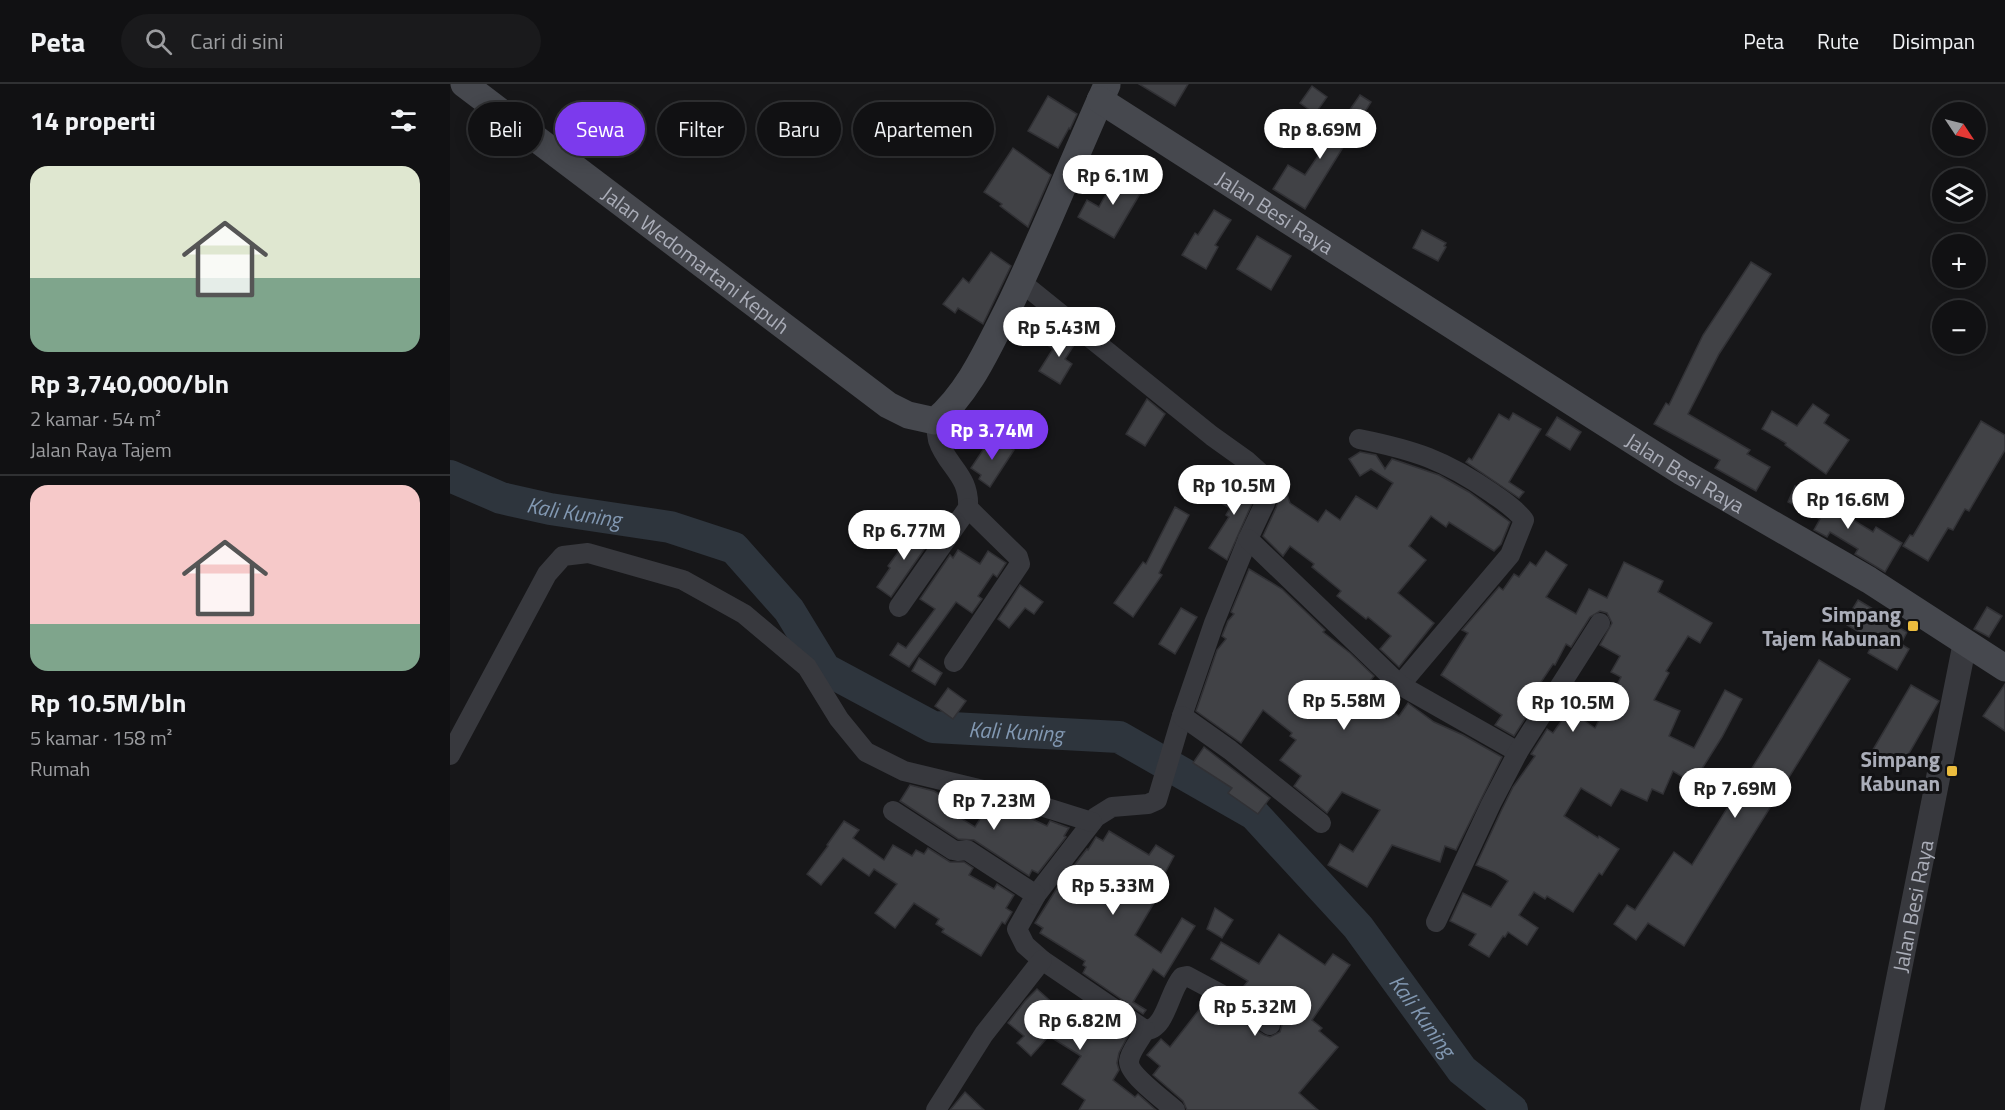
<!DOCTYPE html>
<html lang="id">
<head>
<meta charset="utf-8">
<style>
  :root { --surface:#111113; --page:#1a1a1c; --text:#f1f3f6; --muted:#9c9da0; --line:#303133; --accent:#7c3aed }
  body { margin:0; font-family:"Titillium Web",sans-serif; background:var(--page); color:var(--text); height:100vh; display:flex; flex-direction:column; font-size:22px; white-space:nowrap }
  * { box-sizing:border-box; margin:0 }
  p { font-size:20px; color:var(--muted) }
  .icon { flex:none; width:33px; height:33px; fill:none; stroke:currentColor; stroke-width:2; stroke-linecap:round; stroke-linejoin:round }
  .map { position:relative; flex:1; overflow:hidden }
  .sheet { display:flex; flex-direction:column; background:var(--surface); width:450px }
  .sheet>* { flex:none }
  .top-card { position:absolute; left:18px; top:18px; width:570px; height:54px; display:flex; gap:12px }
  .needle { width:39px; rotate:125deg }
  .fabs { position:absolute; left:1482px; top:18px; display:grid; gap:12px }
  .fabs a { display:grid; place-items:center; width:54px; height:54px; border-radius:50%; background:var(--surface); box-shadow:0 3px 15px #0003,0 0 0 2px var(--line); font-size:30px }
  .price { position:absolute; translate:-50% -51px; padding:0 14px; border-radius:21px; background:#fff; color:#222; font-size:20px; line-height:39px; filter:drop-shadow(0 2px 3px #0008) }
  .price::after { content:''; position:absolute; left:50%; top:36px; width:18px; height:14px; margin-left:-9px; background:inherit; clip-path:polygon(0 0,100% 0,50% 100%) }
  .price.on { background:var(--accent); color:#fff }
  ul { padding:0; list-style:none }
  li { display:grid; align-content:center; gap:12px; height:318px; padding:0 30px }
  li+li { border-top:2px solid var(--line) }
  li span { display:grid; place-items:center; height:186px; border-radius:18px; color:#555 }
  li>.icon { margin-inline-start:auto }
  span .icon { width:108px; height:108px; fill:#fffc; stroke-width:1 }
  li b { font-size:26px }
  h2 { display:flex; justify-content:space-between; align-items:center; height:72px; padding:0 30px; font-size:26px }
  .chip { padding:0 21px; border-radius:27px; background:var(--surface); box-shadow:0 3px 15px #0003,0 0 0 2px var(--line); font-size:21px; line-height:54px }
  .chip.on { background:var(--accent); color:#fff }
  header { display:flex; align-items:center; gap:36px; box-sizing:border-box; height:84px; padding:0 30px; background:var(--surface); border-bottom:2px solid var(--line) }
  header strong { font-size:28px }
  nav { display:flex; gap:33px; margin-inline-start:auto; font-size:21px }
  .search { width:420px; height:54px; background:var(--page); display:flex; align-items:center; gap:15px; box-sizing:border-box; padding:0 21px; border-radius:33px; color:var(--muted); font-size:22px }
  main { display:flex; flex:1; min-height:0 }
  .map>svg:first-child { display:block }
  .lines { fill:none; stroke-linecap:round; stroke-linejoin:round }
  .river { stroke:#2e353d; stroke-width:32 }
  .building { fill:#414246; stroke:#313135; stroke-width:1.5 }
  .minor { stroke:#38393e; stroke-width:20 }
  .tertiary { stroke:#38393e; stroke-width:24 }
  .secondary { stroke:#46484e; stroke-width:27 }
  .poi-dot { fill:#ebbc3e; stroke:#121214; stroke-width:2 }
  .labels { text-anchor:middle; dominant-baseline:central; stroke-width:6; stroke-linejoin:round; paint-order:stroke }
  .street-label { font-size:21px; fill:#aaadb8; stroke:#121214 }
  .poi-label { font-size:21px; font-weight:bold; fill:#aaadb8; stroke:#121214; text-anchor:end }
  .water-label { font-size:22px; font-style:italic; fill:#8298b2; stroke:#121214 }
</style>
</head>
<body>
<header>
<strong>Peta</strong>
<div class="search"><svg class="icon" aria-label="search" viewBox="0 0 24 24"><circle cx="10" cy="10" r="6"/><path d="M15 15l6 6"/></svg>Cari di sini</div>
<nav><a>Peta</a><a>Rute</a><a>Disimpan</a></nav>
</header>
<main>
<section class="sheet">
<h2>14 properti<svg class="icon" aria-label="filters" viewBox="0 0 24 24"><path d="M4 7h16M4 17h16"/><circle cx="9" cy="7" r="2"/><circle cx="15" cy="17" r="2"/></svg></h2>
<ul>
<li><span style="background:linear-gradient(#dfe7d0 60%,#7fa58c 0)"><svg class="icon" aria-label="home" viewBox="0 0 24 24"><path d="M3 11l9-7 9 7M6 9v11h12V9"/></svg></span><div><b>Rp 3,740,000/bln</b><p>2 kamar · 54 m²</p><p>Jalan Raya Tajem</p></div></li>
<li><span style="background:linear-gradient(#f6c9c9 75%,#7fa58c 0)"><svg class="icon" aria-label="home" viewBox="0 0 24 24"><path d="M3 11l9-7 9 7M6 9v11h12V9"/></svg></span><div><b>Rp 10.5M/bln</b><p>5 kamar · 158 m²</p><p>Rumah</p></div></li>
</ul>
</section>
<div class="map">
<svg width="1555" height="1026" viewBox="0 0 1555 1026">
  <rect width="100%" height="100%" fill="#171719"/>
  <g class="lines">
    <path class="river" id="s1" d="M 0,392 L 51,414 L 100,425 L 220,443 L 284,464 L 339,526 L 375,585 L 483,643 L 669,653 L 804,730 L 908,843 L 1012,986 L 1062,1026"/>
  </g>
  <g class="building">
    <path d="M 689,0 L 738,0 L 725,22 Z"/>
    <path d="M 862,2 L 877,13 L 865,30 L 850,19 Z"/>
    <path d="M 910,11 L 921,18 L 855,125 L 823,105 L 838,81 L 855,91 Z"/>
    <path d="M 598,12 L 627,30 L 620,45 L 619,44 L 608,64 L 578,47 Z"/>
    <path d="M 563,64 L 601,91 L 578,143 L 550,122 L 552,120 L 534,108 Z"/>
    <path d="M 668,88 L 694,103 L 664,154 L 628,133 L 637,116 L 649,123 Z"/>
    <path d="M 764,126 L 781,136 L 765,161 L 768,163 L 756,185 L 732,171 L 745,149 L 748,151 Z"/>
    <path d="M 972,146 L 996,159 L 994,162 L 996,163 L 988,177 L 963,164 Z"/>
    <path d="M 807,152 L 841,172 L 821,206 L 787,185 Z"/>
    <path d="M 541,168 L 561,182 L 533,240 L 508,224 L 505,229 L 493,220 L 513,194 L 519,199 Z"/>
    <path d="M 1301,178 L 1321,190 L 1269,270 L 1238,330 L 1300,366 L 1297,370 L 1320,383 L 1306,407 L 1265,384 L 1270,376 L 1204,340 L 1216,319 L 1219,321 L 1253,251 Z"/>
    <path d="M 610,245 L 626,258 L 615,275 L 622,280 L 610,300 L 589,287 L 603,265 L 599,262 Z"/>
    <path d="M 697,315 L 715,330 L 695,362 L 676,350 Z"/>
    <path d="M 1363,320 L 1379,331 L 1374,339 L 1399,356 L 1376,390 L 1335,361 L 1336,359 L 1312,345 L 1322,327 L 1347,342 Z"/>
    <path d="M 1063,329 L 1091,345 L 1059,398 L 1074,408 L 1069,414 L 1016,378 L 1019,374 L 1022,376 L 1049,330 L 1059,336 Z"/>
    <path d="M 1107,333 L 1131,348 L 1120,366 L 1096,351 Z"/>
    <path d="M 1531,337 L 1555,351 L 1555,366 L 1519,427 L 1515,425 L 1503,446 L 1498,444 L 1478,477 L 1453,462 L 1460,451 L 1463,452 Z"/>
    <path d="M 541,354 L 564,366 L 540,403 L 529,395 L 531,391 L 521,384 Z"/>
    <path d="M 910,368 L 926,371 L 935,385 L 942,375 L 989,391 L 1019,408 L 1060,438 L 1051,460 L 1044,467 L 999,438 L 996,443 L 981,432 L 959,462 L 976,476 L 948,509 L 984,539 L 949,583 L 930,565 L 941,552 L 918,533 L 916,535 L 887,512 L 891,507 L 862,483 L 864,480 L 840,462 L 833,472 L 813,452 L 826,424 L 832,403 L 834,402 L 840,419 L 868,438 L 876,426 L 890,436 L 906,412 L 927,425 L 943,399 L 921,385 L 910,392 L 899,375 Z"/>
    <path d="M 796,392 L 807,402 L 804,415 L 777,476 L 759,464 L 779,433 L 776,431 L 780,424 L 771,419 L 784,396 L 792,400 Z"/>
    <path d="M 1345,402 L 1363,409 L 1362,411 L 1423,448 L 1426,443 L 1452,459 L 1435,488 L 1405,470 L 1408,465 L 1380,448 L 1377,453 L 1364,446 L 1370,435 L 1338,418 Z"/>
    <path d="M 725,423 L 739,431 L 709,489 L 712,491 L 683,533 L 664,519 L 693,478 L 696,480 Z"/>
    <path d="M 462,443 L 480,457 L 441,513 L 427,503 L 440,484 L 438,482 L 455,459 L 451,457 Z"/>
    <path d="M 508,466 L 530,480 L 538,467 L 556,479 L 547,493 L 543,490 L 528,512 L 532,515 L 522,529 L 506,518 L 459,583 L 440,571 L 448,559 L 456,564 L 485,525 L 470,515 L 500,471 L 503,474 Z"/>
    <path d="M 1096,467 L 1117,481 L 1096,513 L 1126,530 L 1139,505 L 1157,514 L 1174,478 L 1213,497 L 1208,508 L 1262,539 L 1250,559 L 1238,552 L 1216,587 L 1219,589 L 1204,616 L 1230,627 L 1219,652 L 1244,664 L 1275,606 L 1292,615 L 1272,653 L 1243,699 L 1223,687 L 1213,710 L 1202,705 L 1197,717 L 1171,705 L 1161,722 L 1131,704 L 1114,732 L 1148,754 L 1149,752 L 1169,765 L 1152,791 L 1149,789 L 1123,828 L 1097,812 L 1095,815 L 1084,808 L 1069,831 L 1088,844 L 1077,861 L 1058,848 L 1055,853 L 1053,852 L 1039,873 L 1019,861 L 1026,850 L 1000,837 L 1013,809 L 1041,823 L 1058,797 L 1045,789 L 1026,781 L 1052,725 L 1063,703 L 1085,672 L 1081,670 L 1097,645 L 1103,649 L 1119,626 L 1145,644 L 1171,593 L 1161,588 L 1170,572 L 1150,561 L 1162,539 L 1157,529 L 1150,527 L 1140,533 L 1121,563 L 1116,560 L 1105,581 L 1103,580 L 1087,604 L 1092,608 L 1064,652 L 1045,641 L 1052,631 L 991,591 L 1018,549 L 1012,546 L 1049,503 L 1053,506 L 1064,490 L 1069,493 L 1080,478 L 1086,482 Z"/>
    <path d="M 799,485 L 832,505 L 875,546 L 873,548 L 900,569 L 924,592 L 912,607 L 949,632 L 958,619 L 984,638 L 1013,651 L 1052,673 L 1006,766 L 995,762 L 990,778 L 942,761 L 917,803 L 878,781 L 890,760 L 903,768 L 930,726 L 892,708 L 877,729 L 844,702 L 851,692 L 830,676 L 846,656 L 840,652 L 842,649 L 813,626 L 791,659 L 746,627 L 767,566 L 776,555 L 772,552 L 778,537 L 784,530 L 781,528 Z"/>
    <path d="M 570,501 L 593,518 L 584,530 L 575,524 L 559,544 L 548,535 Z"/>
    <path d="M 1408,516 L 1423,525 L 1421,528 L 1457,548 L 1451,560 L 1459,565 L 1447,586 L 1418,569 L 1424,557 L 1394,539 Z"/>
    <path d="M 1537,523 L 1552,532 L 1539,553 L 1524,545 Z"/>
    <path d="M 731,524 L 747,533 L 725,570 L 709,560 Z"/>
    <path d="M 469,574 L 492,589 L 485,601 L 462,587 Z"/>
    <path d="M 1369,576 L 1400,595 L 1234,862 L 1198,839 L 1186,856 L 1164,840 L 1177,821 L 1185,826 L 1224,768 L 1242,781 Z"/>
    <path d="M 1555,600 L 1555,647 L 1533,632 Z"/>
    <path d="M 1461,601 L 1489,617 L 1450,685 L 1421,669 Z"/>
    <path d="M 498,604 L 516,617 L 503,635 L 485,622 Z"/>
    <path d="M 754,663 L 820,714 L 808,730 L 778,709 L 782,704 L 743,679 Z"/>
    <path d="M 460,701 L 484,707 L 496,714 L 491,722 L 525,743 L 538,722 L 558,734 L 563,726 L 597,742 L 600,737 L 619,744 L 614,752 L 616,753 L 588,789 L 582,786 L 579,792 L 524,756 L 508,755 L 450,717 Z"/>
    <path d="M 394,737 L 409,746 L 403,754 L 434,776 L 443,761 L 462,772 L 466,766 L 474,770 L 478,764 L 500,778 L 514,778 L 523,784 L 519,791 L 544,805 L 547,800 L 564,811 L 556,824 L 562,828 L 555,840 L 552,838 L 531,872 L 492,848 L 494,845 L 486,840 L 489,835 L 464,819 L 445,844 L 425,829 L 447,800 L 424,785 L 419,792 L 393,774 L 371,801 L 357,790 L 378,762 L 377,761 Z"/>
    <path d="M 659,747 L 699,771 L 706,761 L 724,772 L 707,804 L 711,807 L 685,851 L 711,869 L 732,834 L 745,842 L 714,893 L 703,885 L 683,918 L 696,926 L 693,930 L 633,889 L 636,883 L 633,881 L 635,877 L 590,849 L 593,844 L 585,839 L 609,801 L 637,765 L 638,766 L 646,753 L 653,757 Z"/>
    <path d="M 765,824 L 783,836 L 772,854 L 757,845 Z"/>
    <path d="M 829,850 L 875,881 L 883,870 L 900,881 L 862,936 L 872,944 L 869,947 L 888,963 L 849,1009 L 868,1026 L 737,1026 L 733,1017 L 703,991 L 710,982 L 697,971 L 711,955 L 720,963 L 752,922 L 775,940 L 782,931 L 814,951 L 820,953 L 830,948 L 832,941 L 827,931 L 790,907 L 798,897 L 761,875 L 771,858 L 809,880 Z"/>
    <path d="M 587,905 L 625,939 L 636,920 L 679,950 L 669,969 L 667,979 L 669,986 L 663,996 L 685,1013 L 688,1010 L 706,1026 L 629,1026 L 635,1016 L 612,1000 L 631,972 L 599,952 L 581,972 L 567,959 L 574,952 L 558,939 L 575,917 Z"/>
    <path d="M 515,1008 L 534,1026 L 500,1026 Z"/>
  </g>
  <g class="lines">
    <g class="minor">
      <path d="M 571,198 L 762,352 L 797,377 L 817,395 L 820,400 L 815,419 L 798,455 L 764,539 L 732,632 L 707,716 L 698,720 L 662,723 L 646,733 L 586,811 L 567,845 L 575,861 L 592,876 L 695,946 C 716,946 719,907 732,893 L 737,892 L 780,915 L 820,941"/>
      <path d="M 909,355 C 964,366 995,376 1042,409 C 1053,417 1065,424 1074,436 L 1060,471 L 950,601"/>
      <path d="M 798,455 L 950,601 L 1068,668"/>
      <path d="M 449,523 L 518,424 C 520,391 497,383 488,356 C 487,350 486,343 485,337"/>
      <path d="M 504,578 L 570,480 L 568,473 L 518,424"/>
      <path d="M 732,632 L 780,666 L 871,739"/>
      <path d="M 0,671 L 97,490 L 113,472 L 138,469 L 233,496 L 294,530 L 357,583 L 389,635 L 416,668 L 454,687 L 562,713 L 642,738"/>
      <path d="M 443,727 L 503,766 L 508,767 L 517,766 L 586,811"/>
      <path d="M 986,838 L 1041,720 L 1068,668 L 1150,539"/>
      <path d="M 695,946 C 691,955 680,967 679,977 C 678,990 715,1017 725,1026"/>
      <path d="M 486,1026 L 534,950 L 592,876"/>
    </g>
    <path class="tertiary" id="s2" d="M 1422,1026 L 1515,558"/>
    <g class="secondary">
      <path id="s3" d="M 14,0 L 438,321 L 458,331 L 485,337 C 519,308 537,266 557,227 C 593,153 623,76 657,1"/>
      <path id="s4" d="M 650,16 L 1145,333 L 1232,388 L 1419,496 L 1555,584"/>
    </g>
  </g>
  <g class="poi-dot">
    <rect x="1457" y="536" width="12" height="12" rx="3"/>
    <rect x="1496" y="681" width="12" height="12" rx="3"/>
  </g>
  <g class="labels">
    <g class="street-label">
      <text stroke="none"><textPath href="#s4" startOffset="208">Jalan Besi Raya</textPath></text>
      <text stroke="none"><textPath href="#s3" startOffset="291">Jalan Wedomartani Kepuh</textPath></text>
      <text stroke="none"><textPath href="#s4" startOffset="694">Jalan Besi Raya</textPath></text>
      <text stroke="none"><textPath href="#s2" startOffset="208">Jalan Besi Raya</textPath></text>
    </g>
    <g class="poi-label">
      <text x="1451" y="530">Simpang<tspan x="1451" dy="24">Tajem Kabunan</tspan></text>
      <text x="1490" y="675">Simpang<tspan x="1490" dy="24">Kabunan</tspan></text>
    </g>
    <g class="water-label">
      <text stroke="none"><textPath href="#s1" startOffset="130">Kali Kuning</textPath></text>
      <text stroke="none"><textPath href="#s1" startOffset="652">Kali Kuning</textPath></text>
      <text stroke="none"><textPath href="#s1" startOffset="1174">Kali Kuning</textPath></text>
    </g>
  </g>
</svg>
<div class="fabs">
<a><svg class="needle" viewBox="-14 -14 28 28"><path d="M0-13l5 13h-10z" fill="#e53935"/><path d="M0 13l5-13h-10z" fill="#9c9da0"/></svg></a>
<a><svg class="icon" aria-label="layers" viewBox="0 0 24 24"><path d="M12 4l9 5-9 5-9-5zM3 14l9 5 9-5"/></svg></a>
<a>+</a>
<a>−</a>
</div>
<b class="price" style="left:870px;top:76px">Rp 8.69M</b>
<b class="price" style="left:663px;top:122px">Rp 6.1M</b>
<b class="price" style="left:609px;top:274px">Rp 5.43M</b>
<b class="price on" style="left:542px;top:377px">Rp 3.74M</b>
<b class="price" style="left:784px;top:432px">Rp 10.5M</b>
<b class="price" style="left:1398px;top:446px">Rp 16.6M</b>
<b class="price" style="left:454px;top:477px">Rp 6.77M</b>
<b class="price" style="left:894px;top:647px">Rp 5.58M</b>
<b class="price" style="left:1123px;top:649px">Rp 10.5M</b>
<b class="price" style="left:1285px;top:735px">Rp 7.69M</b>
<b class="price" style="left:544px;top:747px">Rp 7.23M</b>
<b class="price" style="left:663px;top:832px">Rp 5.33M</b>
<b class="price" style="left:805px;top:953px">Rp 5.32M</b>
<b class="price" style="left:630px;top:967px">Rp 6.82M</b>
<div class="top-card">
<a class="chip">Beli</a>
<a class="chip on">Sewa</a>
<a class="chip">Filter</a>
<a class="chip">Baru</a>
<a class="chip">Apartemen</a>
</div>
</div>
</main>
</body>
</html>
